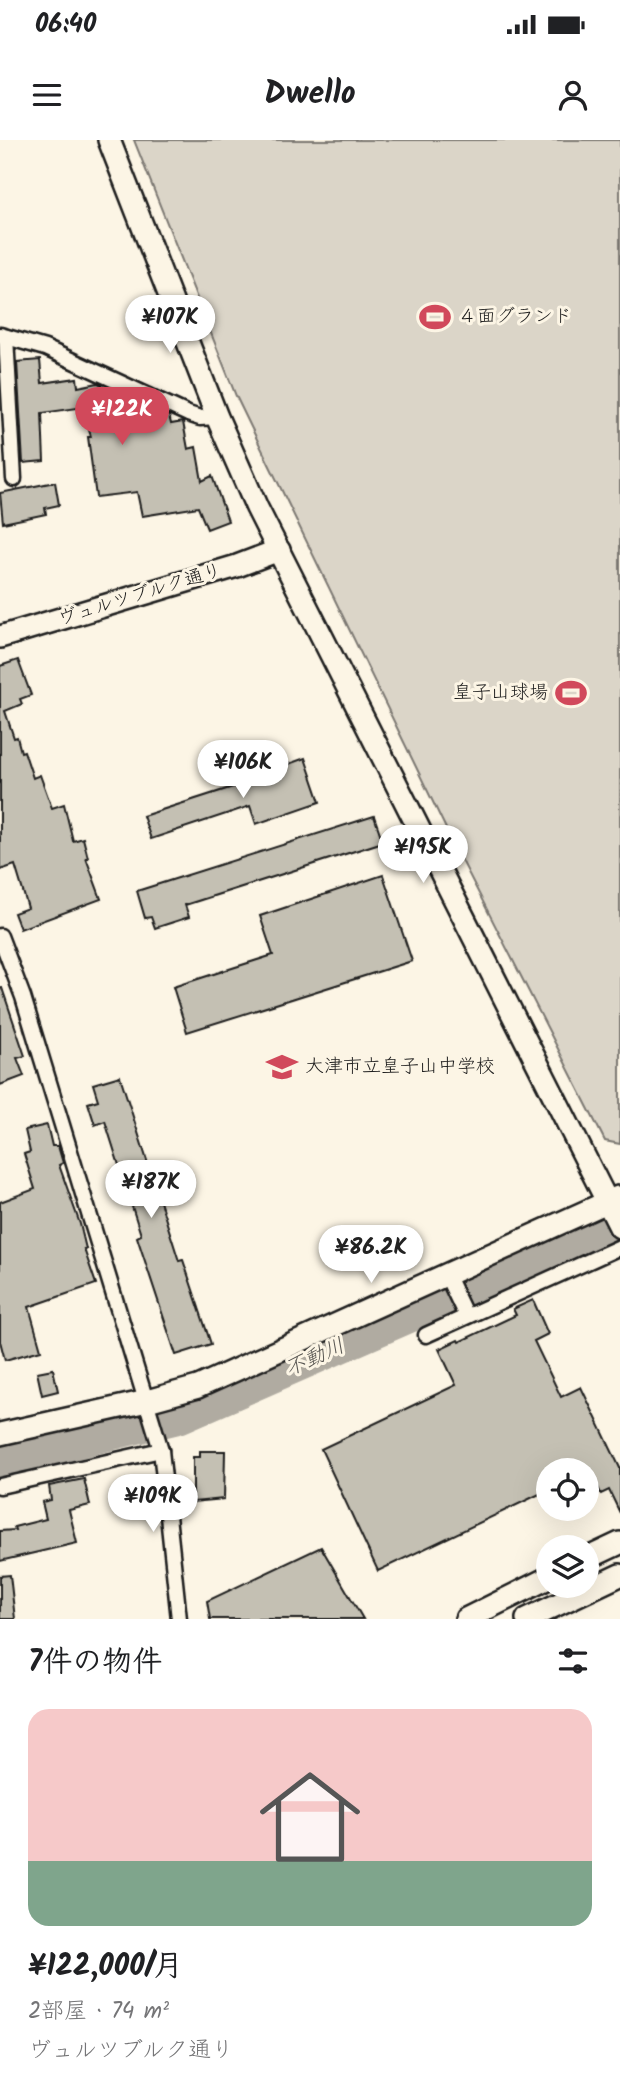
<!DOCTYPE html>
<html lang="ja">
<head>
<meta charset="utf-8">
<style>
  :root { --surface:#fff; --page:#f2f2f2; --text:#202124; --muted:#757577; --accent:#d1495b }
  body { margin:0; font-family:Kalam,"Klee One",sans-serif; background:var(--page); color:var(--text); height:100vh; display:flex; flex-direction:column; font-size:26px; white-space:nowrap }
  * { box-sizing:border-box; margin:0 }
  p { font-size:23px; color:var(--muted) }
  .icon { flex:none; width:38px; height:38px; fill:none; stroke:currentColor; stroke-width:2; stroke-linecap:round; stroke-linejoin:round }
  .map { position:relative; height:1479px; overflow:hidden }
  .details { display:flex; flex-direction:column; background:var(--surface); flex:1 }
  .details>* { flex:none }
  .tools { position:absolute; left:536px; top:1318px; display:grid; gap:14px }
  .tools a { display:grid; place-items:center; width:63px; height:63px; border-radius:50%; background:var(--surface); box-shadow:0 7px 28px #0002; font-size:35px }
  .price { position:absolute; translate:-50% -60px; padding:0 16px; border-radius:24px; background:#fff; color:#222; font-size:23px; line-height:46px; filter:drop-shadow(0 2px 4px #0008) }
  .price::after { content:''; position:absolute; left:50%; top:42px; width:21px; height:16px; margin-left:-10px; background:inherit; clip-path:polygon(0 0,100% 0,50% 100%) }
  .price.active { background:var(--accent); color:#fff }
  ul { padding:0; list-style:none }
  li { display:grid; align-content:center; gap:14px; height:371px; padding:0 28px }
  li span { display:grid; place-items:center; height:217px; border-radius:21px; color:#555 }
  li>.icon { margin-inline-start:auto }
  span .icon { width:126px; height:126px; fill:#fffc; stroke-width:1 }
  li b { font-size:30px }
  h2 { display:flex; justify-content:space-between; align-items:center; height:84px; padding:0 28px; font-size:30px }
  .status { display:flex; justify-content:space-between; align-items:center; height:49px; padding:0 35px; background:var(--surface); direction:ltr }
  .status svg { height:19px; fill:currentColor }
  header { display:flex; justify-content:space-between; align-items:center; height:91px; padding:0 28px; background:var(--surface); font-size:32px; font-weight:700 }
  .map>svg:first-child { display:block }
  .green { fill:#dbd5c8; stroke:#7c7872; stroke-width:2 }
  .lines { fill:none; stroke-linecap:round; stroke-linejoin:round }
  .river { stroke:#b0aba1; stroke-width:33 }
  .building { fill:#c4c0b3; stroke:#1c1c1c; stroke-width:2 }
  .street-casing { stroke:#1c1c1c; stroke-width:19 }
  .secondary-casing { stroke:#1c1c1c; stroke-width:26 }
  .street { stroke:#fcf5e5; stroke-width:14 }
  .secondary { stroke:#fcf5e5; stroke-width:21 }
  .labels { text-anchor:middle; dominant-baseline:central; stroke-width:6; stroke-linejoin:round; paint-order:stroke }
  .poi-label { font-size:19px; fill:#1c1c1c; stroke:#fcf5e5; text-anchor:start }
  .street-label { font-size:19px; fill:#1c1c1c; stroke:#fcf5e5 }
  .water-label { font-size:21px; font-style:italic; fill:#575551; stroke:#fcf5e5 }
</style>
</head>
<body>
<div class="status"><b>06:40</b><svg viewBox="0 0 49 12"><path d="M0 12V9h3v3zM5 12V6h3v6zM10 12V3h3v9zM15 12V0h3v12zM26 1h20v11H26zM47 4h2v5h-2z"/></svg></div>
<header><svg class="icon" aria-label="menu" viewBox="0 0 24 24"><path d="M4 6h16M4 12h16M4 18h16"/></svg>Dwello<svg class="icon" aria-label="person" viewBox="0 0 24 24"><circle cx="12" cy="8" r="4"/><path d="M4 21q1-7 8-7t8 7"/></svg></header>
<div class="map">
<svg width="620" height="1479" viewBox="0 0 620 1479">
  <rect width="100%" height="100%" fill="#fcf5e5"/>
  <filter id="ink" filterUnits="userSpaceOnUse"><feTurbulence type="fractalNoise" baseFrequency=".0143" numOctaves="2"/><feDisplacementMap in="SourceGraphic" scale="14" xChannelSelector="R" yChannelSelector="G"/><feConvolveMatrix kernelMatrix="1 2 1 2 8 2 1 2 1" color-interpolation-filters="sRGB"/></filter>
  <g filter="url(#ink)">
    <path class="green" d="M 134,0 L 620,0 L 620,1004 L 605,1001 L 450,697 L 236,256 Z"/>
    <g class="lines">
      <path class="river" d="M 0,1321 L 180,1277 L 620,1084"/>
    </g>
    <g class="building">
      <path d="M 40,220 L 42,243 L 77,238 L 78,247 L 98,243 L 102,245 L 109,275 L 145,267 L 146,277 L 165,274 L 169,276 L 171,284 L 183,282 L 188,309 L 196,307 L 202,341 L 212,336 L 228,381 L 207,389 L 198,367 L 142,376 L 137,352 L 96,357 L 88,297 L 91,297 L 84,267 L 42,273 L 44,321 L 23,323 L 17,222 Z"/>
      <path d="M 55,342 L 59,365 L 45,368 L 46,374 L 3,383 L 0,353 Z"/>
      <path d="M 18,520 L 31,555 L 20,559 L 22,564 L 5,571 L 14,598 L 17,597 L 21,612 L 24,611 L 33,638 L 40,635 L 52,668 L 64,664 L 73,701 L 83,698 L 88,718 L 86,718 L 101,759 L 20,789 L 14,773 L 28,768 L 15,725 L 0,730 L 0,526 Z"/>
      <path d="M 305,618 L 320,662 L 256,684 L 250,666 L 151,699 L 143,676 L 242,644 L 241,641 Z"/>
      <path d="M 374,676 L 383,702 L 185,765 L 189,777 L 155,788 L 151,777 L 145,778 L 137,751 Z"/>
      <path d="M 383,735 L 412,821 L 187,892 L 173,847 L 273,815 L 260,776 Z"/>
      <path d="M 0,848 L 2,848 L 25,916 L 17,918 L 24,936 L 0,945 Z"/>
      <path d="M 120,936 L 179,1121 L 183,1120 L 211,1204 L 176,1215 L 137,1097 L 141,1095 L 105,981 L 95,985 L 88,963 L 98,960 L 93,944 Z"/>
      <path d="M 47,985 L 52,1006 L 58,1006 L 63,1023 L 59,1025 L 80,1084 L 86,1109 L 84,1109 L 96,1144 L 29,1167 L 41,1210 L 5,1220 L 0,1201 L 0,1062 L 35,1049 L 24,1014 L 30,1012 L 25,990 Z"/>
      <path d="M 533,1160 L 548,1194 L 534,1201 L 561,1257 L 581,1247 L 620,1328 L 620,1373 L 609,1350 L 601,1354 L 590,1329 L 548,1330 L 548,1350 L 378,1431 L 321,1309 L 456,1245 L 439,1209 L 458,1200 L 459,1202 L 516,1175 L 513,1169 Z"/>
      <path d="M 53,1229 L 58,1251 L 42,1255 L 37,1232 Z"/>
      <path d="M 200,1311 L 225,1311 L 224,1359 L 193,1362 L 193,1317 L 200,1317 Z"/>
      <path d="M 84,1339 L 90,1365 L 69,1370 L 77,1403 L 0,1421 L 0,1391 L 15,1390 L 14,1387 L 46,1379 L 42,1362 L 51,1360 L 49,1346 Z"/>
      <path d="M 321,1407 L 363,1479 L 210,1479 L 207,1461 Z"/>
      <path d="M 10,1435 L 15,1479 L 0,1479 L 0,1436 Z"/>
    </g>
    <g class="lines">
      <defs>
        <g id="street">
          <path d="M 0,195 L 45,208 L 188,274 L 200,278 L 217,277"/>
          <path d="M 6,197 L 14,339"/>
          <path d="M 0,796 L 23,857 L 161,1310 L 179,1479"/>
          <path d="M 446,1134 L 466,1176"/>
          <path d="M 426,1195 L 620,1107"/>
          <path d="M 0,1346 L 161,1310"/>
        </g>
        <g id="secondary">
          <path d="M 109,0 L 217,277 L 257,368 L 620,1087"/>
          <path d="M 0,497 L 237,426 L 279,410"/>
          <path d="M 0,1294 L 147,1261 L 198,1247 L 618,1057"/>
          <path d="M 586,1419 L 620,1403"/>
          <path d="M 466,1479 L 548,1438"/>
          <path d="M 527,1479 L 620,1435"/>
        </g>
      </defs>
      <use href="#street" class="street-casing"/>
      <use href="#secondary" class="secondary-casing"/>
      <use href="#street" class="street"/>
      <use href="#secondary" class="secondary"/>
    </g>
  </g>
  <defs>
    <symbol id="stadium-bare" viewBox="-9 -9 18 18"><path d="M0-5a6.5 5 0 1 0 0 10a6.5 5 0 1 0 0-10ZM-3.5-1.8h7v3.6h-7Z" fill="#d1495b" stroke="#fcf5e5" stroke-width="2.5" paint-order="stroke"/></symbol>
    <symbol id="school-bare" viewBox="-9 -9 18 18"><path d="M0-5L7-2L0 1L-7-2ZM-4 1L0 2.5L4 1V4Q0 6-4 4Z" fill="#d1495b" stroke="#fcf5e5" stroke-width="2.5" paint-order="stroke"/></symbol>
  </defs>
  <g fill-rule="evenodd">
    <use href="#stadium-bare" x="413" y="155" width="44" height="44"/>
    <use href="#stadium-bare" x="549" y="531" width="44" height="44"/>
    <use href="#school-bare" x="260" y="905" width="44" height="44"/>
  </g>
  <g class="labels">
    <g class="poi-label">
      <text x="458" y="177">４面グランド</text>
      <text x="548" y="553" text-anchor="end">皇子山球場</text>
      <text x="305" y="927">大津市立皇子山中学校</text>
    </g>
    <g class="street-label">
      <text transform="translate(140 455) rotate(-17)">ヴュルツブルク通り</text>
    </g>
    <g class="water-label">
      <text transform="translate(315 1218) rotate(-24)">不動川</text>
    </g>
  </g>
</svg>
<div class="tools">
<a><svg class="icon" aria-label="locate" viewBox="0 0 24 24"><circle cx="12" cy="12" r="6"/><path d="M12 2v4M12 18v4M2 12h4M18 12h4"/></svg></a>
<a><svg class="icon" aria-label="layers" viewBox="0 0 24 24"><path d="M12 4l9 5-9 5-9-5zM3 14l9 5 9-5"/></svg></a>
</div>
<b class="price" style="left:170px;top:215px">¥107K</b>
<b class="price active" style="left:122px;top:307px">¥122K</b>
<b class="price" style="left:243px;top:660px">¥106K</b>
<b class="price" style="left:423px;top:745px">¥195K</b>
<b class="price" style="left:151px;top:1080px">¥187K</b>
<b class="price" style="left:371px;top:1145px">¥86.2K</b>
<b class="price" style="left:153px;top:1394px">¥109K</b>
</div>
<section class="details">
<h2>7件の物件<svg class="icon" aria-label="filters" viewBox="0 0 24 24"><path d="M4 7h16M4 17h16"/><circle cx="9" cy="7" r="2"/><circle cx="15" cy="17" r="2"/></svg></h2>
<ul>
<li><span style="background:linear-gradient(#f6c9c9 70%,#7fa58c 0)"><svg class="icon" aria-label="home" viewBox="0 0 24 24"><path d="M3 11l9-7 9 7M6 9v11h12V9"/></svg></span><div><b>¥122,000/月</b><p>2部屋 · 74 m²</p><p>ヴュルツブルク通り</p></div></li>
</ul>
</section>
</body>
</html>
